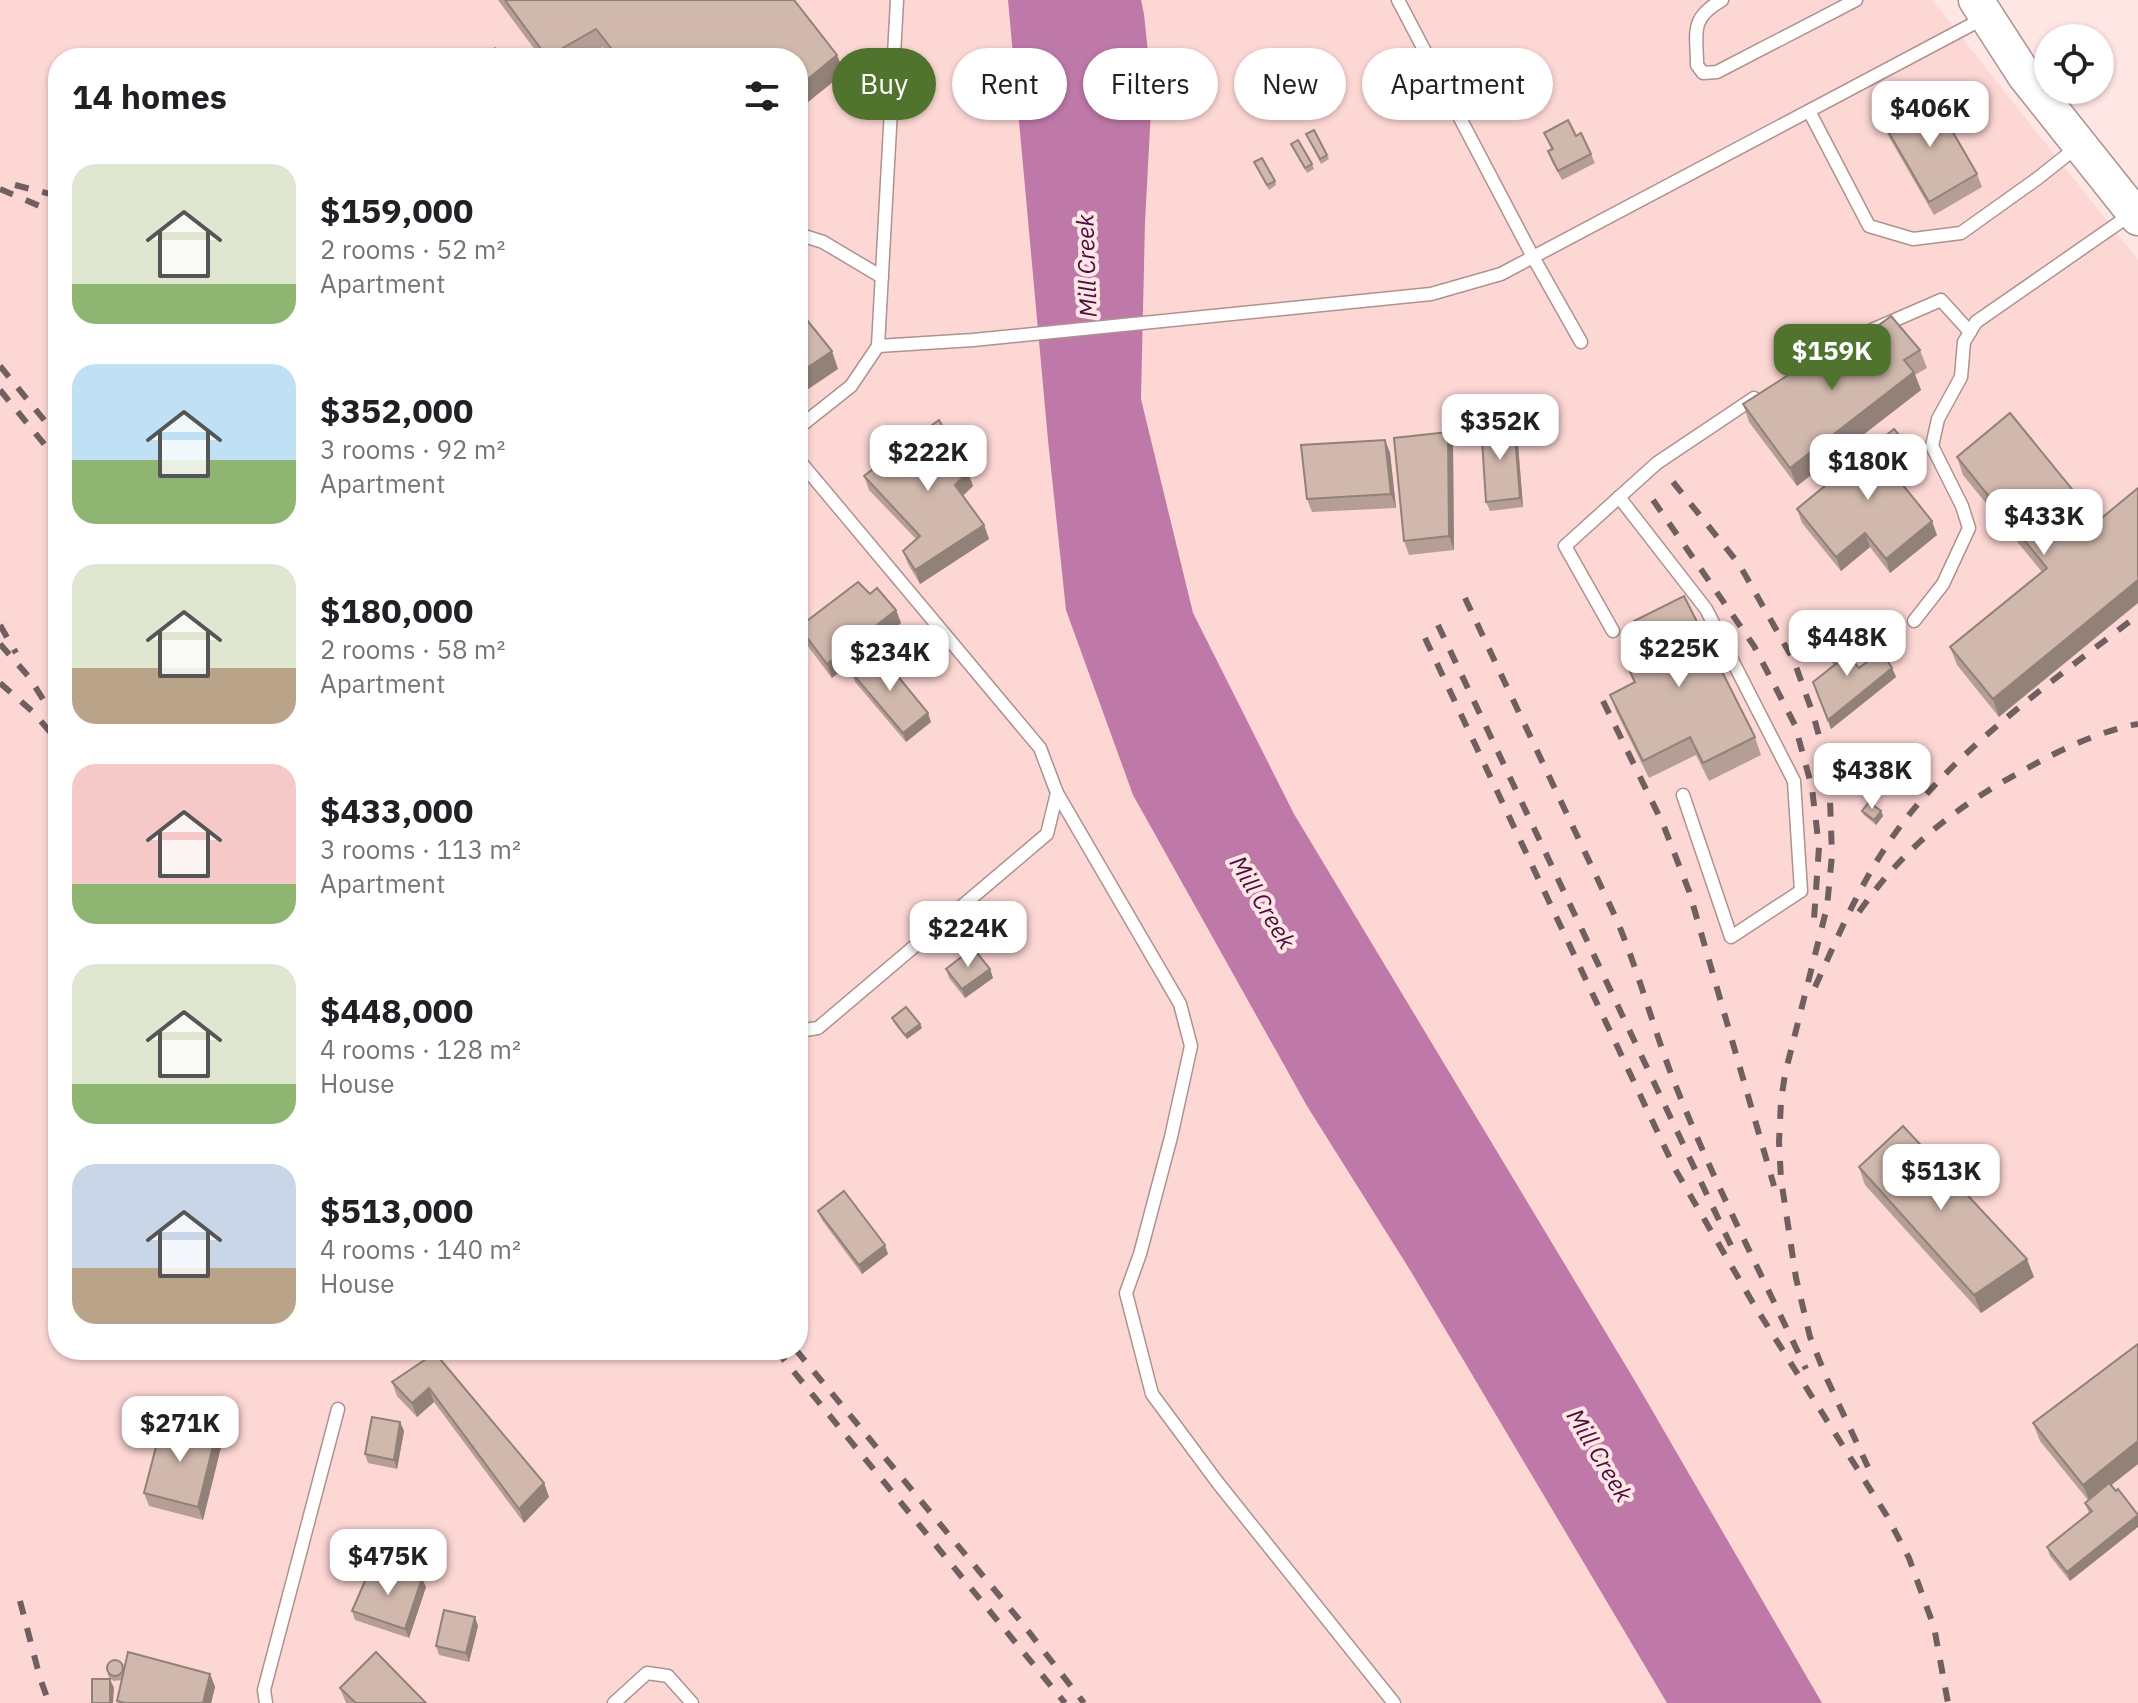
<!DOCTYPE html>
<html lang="en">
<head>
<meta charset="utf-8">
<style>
  :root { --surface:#fff; --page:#f2f2f2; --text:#202124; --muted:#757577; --accent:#50742d }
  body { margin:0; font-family:"IBM Plex Sans",sans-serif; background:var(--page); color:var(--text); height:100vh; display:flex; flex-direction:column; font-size:30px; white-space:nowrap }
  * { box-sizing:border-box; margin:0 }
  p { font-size:26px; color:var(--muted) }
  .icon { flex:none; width:44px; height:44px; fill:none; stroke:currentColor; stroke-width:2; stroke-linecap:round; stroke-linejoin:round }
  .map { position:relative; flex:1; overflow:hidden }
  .panel { position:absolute; left:48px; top:48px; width:760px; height:1312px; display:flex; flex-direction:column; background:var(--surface); border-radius:32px; box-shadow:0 2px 6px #0004 }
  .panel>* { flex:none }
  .banner { position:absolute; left:832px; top:48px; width:760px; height:72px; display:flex; gap:16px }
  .buttons { position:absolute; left:2034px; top:24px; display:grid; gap:16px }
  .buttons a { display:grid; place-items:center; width:80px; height:80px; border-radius:50%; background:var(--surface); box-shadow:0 2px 6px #0004; font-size:40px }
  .price { position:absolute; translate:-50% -68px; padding:0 18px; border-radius:16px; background:#fff; color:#222; font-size:26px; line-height:52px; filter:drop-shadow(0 2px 4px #0008) }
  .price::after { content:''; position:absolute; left:50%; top:48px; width:24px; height:18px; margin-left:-12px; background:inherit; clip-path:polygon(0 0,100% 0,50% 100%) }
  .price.on { background:var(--accent); color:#fff }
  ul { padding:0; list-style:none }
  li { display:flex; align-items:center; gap:24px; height:200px; padding:0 24px }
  li span { display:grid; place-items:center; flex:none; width:224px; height:160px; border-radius:24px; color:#555 }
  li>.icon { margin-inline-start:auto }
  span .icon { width:96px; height:96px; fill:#fffc; stroke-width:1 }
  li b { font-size:34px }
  h2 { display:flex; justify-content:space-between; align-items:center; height:96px; padding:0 24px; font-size:34px }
  .chip { padding:0 28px; border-radius:36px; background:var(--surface); box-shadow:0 2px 6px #0004; font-size:28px; line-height:72px }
  .chip.on { background:var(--accent); color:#fff }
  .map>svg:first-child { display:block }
  .built { fill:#fdd7d4; fill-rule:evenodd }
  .water { fill:#be79a9 }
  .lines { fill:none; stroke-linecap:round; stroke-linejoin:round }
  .lane-casing { stroke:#ae9290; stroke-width:15 }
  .secondary-casing { stroke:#ae9290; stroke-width:37 }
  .lane { stroke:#fff; stroke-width:12 }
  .secondary { stroke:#fff; stroke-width:34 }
  .rail { stroke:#6f605f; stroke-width:6; stroke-dasharray:14 14; stroke-linecap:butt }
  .wall { fill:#b49e95 }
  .shaded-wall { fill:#928179 }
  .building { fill:#d1b8ad; stroke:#928179; stroke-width:2 }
  .labels { text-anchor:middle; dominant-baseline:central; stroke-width:8; stroke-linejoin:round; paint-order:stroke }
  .water-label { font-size:24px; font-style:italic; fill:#4c0c3d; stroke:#fee6e4 }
</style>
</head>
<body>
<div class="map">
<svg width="2138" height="1703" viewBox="0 0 2138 1703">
  <rect width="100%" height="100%" fill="#fee6e4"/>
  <path class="built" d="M 0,0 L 1932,0 L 2138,260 L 2138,1703 L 0,1703 ZM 58,58 L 798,58 L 798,1350 L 58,1350 Z"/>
  <path class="water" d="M 1008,0 L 1141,0 L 1144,14 L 1152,91 L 1145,222 L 1141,399 L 1193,613 L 1294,814 L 1638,1386 L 1822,1703 L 1667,1703 L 1410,1270 L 1307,1106 L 1133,795 L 1066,610 L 1048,440 Z"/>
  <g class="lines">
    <defs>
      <g id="lane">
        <path d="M 1398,0 L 1533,257 L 1581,342"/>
        <path d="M 1722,0 C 1689,19 1697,32 1697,65 L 1703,73 L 1717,72 L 1856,0"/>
        <path d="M 1809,111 L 1869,226 L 1913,239 L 1961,233 L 2038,178 L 2077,147"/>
        <path d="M 798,234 L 823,242 L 882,277"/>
        <path d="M 878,346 L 973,340 L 1431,294 L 1501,274 L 1986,17"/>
        <path d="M 1807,365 L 1842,343 L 1941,300 L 1970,332"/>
        <path d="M 798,428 L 851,386 L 878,346 L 897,0"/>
        <path d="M 798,459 L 1040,748 L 1057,793 L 1047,834 L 818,1028 L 798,1031"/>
        <path d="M 1619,497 L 1706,609 L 1794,781 L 1801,891 L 1731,937 L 1683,795"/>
        <path d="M 1914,621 L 1943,584 L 1969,528 L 1962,506 L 1932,446 L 1938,419 L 1961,377 L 1964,342 L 1976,322 L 2130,215"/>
        <path d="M 1613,631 L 1565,546 L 1657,463 L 1754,398"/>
        <path d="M 1057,793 L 1180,1004 L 1191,1046 L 1171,1137 L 1140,1254 L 1126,1293 L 1152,1394 L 1218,1483 L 1394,1703"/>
        <path d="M 266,1703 L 264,1690 L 338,1409"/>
        <path d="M 614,1703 L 647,1673 L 668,1676 L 692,1703"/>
      </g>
      <path id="secondary" d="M 1976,0 L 2025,76 L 2138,218"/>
    </defs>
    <use href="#lane" class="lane-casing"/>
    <use href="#secondary" class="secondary-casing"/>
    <use href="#lane" class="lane"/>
    <use href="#secondary" class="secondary"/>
    <g class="rail">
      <path d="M 486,58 L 505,43"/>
      <path d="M 516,58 L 521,54"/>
      <path d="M 15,185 L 58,196"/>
      <path d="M 0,189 L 58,214"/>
      <path d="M 0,366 L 58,437"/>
      <path d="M 0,390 L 58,461"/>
      <path d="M 1673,482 L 1739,564 L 1794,661 L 1813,714 L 1829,772 L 1832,855 L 1827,907 L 1785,1074 L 1781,1101 L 1779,1142 L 1781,1179 L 1796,1278 L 1810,1337 L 1827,1379 L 1868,1467"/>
      <path d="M 1653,500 L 1754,646 L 1795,725 L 1812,788 L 1819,847 L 1814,919"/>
      <path d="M 1465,598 L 1615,916 C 1637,967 1651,1020 1670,1071 C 1709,1173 1760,1271 1806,1369"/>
      <path d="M 0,625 L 16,653"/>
      <path d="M 1438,625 L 1735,1254"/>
      <path d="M 1425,638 L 1675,1169 L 1753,1303 L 1887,1516 L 1909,1558 L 1934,1627 L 1948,1703"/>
      <path d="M 0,644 L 29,677 L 58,723"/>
      <path d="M 0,683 L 32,711 L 58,741"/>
      <path d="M 1603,701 L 1663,824 L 1689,891 L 1774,1186"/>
      <path d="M 1859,912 C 1908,842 1961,803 2035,764 C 2066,747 2104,730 2138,724"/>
      <path d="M 1815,987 C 1837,939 1857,890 1887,845 C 1948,753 2052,682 2138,615"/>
      <path d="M 776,1350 L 1065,1703"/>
      <path d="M 796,1350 L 1022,1623 L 1084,1703"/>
      <path d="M 20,1601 L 40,1678 L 49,1703"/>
    </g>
  </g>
  <g class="wall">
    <path d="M 498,0 L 794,0 L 837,55 L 844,73 L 798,110 L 798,58 L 612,58 L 603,47 L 583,58 L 541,58 Z"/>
    <path d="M 1884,124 L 1977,174 L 1982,187 L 1934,215 L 1889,137 Z"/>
    <path d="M 1544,133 L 1576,136 L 1591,154 L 1595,163 L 1562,180 L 1551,160 L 1548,151 L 1551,149 Z"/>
    <path d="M 1306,134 L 1327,155 L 1329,159 L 1321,164 Z"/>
    <path d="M 1291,144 L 1312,164 L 1314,169 L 1307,173 Z"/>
    <path d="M 1254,162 L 1275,181 L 1276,185 L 1269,190 Z"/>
    <path d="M 1920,350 L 1927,368 L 1915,375 L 1921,390 L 1797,486 L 1749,422 L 1743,404 L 1825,365 Z"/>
    <path d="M 1514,423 L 1517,432 L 1523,507 L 1490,511 L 1486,502 Z"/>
    <path d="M 1448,432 L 1453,446 L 1454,550 L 1409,555 L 1404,541 Z"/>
    <path d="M 1385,440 L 1390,453 L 1396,508 L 1312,512 L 1307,499 Z"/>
    <path d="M 1957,457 L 2098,521 L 1999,717 L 1957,665 L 1950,647 L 2042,572 L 1963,475 Z"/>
    <path d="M 1920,468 L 1901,483 L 1937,535 L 1890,573 L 1870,547 L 1841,571 L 1802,523 L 1797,509 Z"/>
    <path d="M 864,476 L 973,486 L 963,496 L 984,525 L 989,539 L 920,584 L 908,564 L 903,551 L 916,539 L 869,490 Z"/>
    <path d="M 870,594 L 896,610 L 901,623 L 832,678 L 804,641 L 799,627 Z"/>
    <path d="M 1634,621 L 1755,737 L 1761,755 L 1709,781 L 1696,755 L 1649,778 L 1617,713 L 1610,695 L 1634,683 L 1622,655 L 1643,644 Z"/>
    <path d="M 1823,647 L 1859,668 L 1892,668 L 1896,677 L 1831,729 L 1813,682 L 1834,665 L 1827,656 Z"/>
    <path d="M 852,673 L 931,722 L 906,742 L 855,682 Z"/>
    <path d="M 1862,811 L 1881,811 L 1883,816 L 1876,825 L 1864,815 Z"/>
    <path d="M 946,969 L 990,969 L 993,978 L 965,998 L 949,978 Z"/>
    <path d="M 892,1018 L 922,1028 L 907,1039 L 894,1023 Z"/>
    <path d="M 1859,1167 L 2034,1277 L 1981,1313 L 1865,1185 Z"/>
    <path d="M 818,1211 L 888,1254 L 862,1274 L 822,1220 Z"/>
    <path d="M 2138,1344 L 2138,1464 L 2111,1485 L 2070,1581 L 2050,1556 L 2047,1547 L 2089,1513 L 2085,1503 L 2088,1500 L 2040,1441 L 2033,1423 Z"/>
    <path d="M 435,1353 L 544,1483 L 549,1497 L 524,1523 L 434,1402 L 417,1417 L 397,1396 L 392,1382 Z"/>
    <path d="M 400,1422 L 404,1431 L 397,1469 L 368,1463 L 365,1454 Z"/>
    <path d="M 216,1434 L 221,1447 L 203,1520 L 149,1506 L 144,1493 Z"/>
    <path d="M 426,1587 L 409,1638 L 355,1620 L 352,1611 Z"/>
    <path d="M 478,1626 L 469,1662 L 439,1655 L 436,1646 Z"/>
    <path d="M 106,1667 L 210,1674 L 215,1687 L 211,1703 L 118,1703 L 117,1701 L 121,1680 L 114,1681 L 109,1678 Z"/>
    <path d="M 340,1688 L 426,1703 L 346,1703 Z"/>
  </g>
  <g class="shaded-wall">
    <path d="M 837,55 L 844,73 L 798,110 L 798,87 Z"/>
    <path d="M 832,351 L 838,369 L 798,396 L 798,374 Z"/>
    <path d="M 1914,372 L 1921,390 L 1797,486 L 1790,468 Z"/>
    <path d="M 1514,423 L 1517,432 L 1523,507 L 1520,498 Z"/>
    <path d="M 1448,432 L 1453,446 L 1454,550 L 1449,536 Z"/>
    <path d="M 1385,440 L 1390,453 L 1396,508 L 1391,494 Z"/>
    <path d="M 1915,454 L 1920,468 L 1897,486 L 1893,473 Z"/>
    <path d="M 968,472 L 973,486 L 960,498 L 955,485 Z"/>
    <path d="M 1932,521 L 1937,535 L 1890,573 L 1886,559 Z"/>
    <path d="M 984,525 L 989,539 L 920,584 L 915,570 Z"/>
    <path d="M 1865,533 L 1870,547 L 1841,571 L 1836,557 Z"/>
    <path d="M 2138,580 L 2138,603 L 1999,717 L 1993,699 Z"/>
    <path d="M 896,610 L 901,623 L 832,678 L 827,664 Z"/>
    <path d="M 1892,668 L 1896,677 L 1831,729 L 1828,720 Z"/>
    <path d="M 928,713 L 931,722 L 906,742 L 903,733 Z"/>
    <path d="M 1881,811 L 1883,816 L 1876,825 L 1874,820 Z"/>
    <path d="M 990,969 L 993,978 L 965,998 L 962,989 Z"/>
    <path d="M 920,1024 L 922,1028 L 907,1039 L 905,1035 Z"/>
    <path d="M 885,1245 L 888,1254 L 862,1274 L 859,1265 Z"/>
    <path d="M 2027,1259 L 2034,1277 L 1981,1313 L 1974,1295 Z"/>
    <path d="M 429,1388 L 434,1402 L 417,1417 L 412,1403 Z"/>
    <path d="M 400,1422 L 404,1431 L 397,1469 L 394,1460 Z"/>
    <path d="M 216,1434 L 221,1447 L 203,1520 L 198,1507 Z"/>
    <path d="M 2138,1441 L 2138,1464 L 2090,1502 L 2083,1485 Z"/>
    <path d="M 544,1483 L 549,1497 L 524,1523 L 519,1509 Z"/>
    <path d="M 2138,1515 L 2138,1527 L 2070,1581 L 2067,1572 Z"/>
    <path d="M 422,1578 L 426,1587 L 409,1638 L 405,1629 Z"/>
    <path d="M 475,1617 L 478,1626 L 469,1662 L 466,1653 Z"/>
    <path d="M 210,1674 L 215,1687 L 211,1703 L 203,1703 Z"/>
    <path d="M 110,1679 L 114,1688 L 113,1703 L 110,1703 Z"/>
  </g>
  <g class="building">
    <path d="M 505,0 L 794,0 L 837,55 L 798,87 L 798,58 L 619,58 L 596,29 L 547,57 Z"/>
    <path d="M 1932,96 L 1977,174 L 1929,202 L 1884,124 Z"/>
    <path d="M 1568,120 L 1576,136 L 1581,133 L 1591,154 L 1558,171 L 1548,151 L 1553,149 L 1544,133 Z"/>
    <path d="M 1314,130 L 1327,155 L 1320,159 L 1306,134 Z"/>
    <path d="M 1298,140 L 1312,164 L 1305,168 L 1291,144 Z"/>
    <path d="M 1262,158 L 1275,181 L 1267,185 L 1254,162 Z"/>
    <path d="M 798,309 L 832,351 L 798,374 Z"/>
    <path d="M 1891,316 L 1920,350 L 1904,360 L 1914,372 L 1790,468 L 1743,404 L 1818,356 L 1825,365 Z"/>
    <path d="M 2010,413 L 2098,521 L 2138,488 L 2138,580 L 1993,699 L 1950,647 L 2047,568 L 1957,457 Z"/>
    <path d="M 939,420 L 968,472 L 955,485 L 984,525 L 915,570 L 903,551 L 920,536 L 864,476 Z"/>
    <path d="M 1514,423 L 1520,498 L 1486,502 L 1481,424 Z"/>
    <path d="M 1894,429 L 1915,454 L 1893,473 L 1932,521 L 1886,559 L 1865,533 L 1836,557 L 1797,509 Z"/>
    <path d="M 1448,432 L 1449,536 L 1404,541 L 1394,438 Z"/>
    <path d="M 1385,440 L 1391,494 L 1307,499 L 1301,445 Z"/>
    <path d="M 858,582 L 870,594 L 877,588 L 896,610 L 827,664 L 799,627 Z"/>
    <path d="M 1684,596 L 1755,737 L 1703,763 L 1690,737 L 1643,761 L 1610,695 L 1635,682 L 1622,655 L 1645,643 L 1634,621 Z"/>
    <path d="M 1835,638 L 1859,668 L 1881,651 L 1892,668 L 1828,720 L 1813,682 L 1837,663 L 1823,647 Z"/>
    <path d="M 878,652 L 928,713 L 903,733 L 852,673 Z"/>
    <path d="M 1869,802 L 1881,811 L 1874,820 L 1862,811 Z"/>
    <path d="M 973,948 L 990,969 L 962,989 L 946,969 Z"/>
    <path d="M 906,1007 L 920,1024 L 905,1035 L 892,1018 Z"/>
    <path d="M 1903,1126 L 2027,1259 L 1974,1295 L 1859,1167 Z"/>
    <path d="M 844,1191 L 885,1245 L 859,1265 L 818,1211 Z"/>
    <path d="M 2138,1344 L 2138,1441 L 2083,1485 L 2033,1423 Z"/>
    <path d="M 435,1353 L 544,1483 L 519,1509 L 429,1388 L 412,1403 L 392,1382 Z"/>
    <path d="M 372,1417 L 400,1422 L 394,1460 L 365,1454 Z"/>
    <path d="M 163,1420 L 216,1434 L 198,1507 L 144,1493 Z"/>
    <path d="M 2109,1483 L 2116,1491 L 2118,1489 L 2138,1515 L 2067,1572 L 2047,1547 L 2092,1511 L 2085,1503 Z"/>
    <path d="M 371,1567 L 422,1578 L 405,1629 L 352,1611 Z"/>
    <path d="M 444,1610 L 475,1617 L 466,1653 L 436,1646 Z"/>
    <path d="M 128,1652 L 210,1674 L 203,1703 L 125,1703 L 117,1701 Z"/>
    <path d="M 376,1652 L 426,1703 L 356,1703 L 340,1688 Z"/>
    <circle cx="115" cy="1668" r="8"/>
    <rect x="92" y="1679" width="18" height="24"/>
  </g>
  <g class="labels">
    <g class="water-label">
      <text transform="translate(1086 266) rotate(-92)">Mill Creek</text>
      <text transform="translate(1263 902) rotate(59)">Mill Creek</text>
      <text transform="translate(1600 1455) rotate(59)">Mill Creek</text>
    </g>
  </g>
</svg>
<div class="buttons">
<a><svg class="icon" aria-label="locate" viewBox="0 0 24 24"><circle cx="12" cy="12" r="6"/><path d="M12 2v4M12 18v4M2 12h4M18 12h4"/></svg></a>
</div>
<b class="price" style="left:1930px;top:149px">$406K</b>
<b class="price on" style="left:1832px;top:392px">$159K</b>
<b class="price" style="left:1500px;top:462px">$352K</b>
<b class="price" style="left:928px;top:493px">$222K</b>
<b class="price" style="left:1868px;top:502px">$180K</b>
<b class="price" style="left:2044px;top:557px">$433K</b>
<b class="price" style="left:1847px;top:678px">$448K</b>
<b class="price" style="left:1679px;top:689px">$225K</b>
<b class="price" style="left:890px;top:693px">$234K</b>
<b class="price" style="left:1872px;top:811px">$438K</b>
<b class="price" style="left:968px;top:969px">$224K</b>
<b class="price" style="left:1941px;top:1212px">$513K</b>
<b class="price" style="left:180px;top:1464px">$271K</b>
<b class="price" style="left:388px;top:1597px">$475K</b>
<div class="banner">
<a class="chip on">Buy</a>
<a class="chip">Rent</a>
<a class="chip">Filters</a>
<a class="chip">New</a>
<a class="chip">Apartment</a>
</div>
<section class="panel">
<h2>14 homes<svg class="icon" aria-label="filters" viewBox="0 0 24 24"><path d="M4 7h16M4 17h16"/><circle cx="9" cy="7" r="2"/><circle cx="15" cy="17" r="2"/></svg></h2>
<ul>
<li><span style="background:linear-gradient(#dfe7d0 75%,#8fb573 0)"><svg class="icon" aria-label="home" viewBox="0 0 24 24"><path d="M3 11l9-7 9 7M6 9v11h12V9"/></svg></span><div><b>$159,000</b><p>2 rooms · 52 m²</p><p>Apartment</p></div></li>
<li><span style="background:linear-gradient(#bfe0f5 60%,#8fb573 0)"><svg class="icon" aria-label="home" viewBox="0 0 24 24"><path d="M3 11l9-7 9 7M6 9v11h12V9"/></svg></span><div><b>$352,000</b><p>3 rooms · 92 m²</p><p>Apartment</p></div></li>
<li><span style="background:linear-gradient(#dfe7d0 65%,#b9a48a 0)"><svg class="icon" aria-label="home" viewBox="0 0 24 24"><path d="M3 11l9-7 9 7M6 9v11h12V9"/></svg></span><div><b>$180,000</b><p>2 rooms · 58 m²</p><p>Apartment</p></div></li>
<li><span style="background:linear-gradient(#f6c9c9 75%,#8fb573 0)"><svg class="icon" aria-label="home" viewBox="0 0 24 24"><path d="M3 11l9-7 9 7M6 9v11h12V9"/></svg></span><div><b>$433,000</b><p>3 rooms · 113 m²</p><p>Apartment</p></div></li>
<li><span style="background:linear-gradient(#dfe7d0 75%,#8fb573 0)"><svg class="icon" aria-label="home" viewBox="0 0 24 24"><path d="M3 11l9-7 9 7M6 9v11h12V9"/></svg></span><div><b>$448,000</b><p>4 rooms · 128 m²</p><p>House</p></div></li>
<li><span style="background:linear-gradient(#c9d6e8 65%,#b9a48a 0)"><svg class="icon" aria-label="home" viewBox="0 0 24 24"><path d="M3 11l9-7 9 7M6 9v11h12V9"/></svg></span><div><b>$513,000</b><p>4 rooms · 140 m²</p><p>House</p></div></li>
</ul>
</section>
</div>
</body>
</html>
